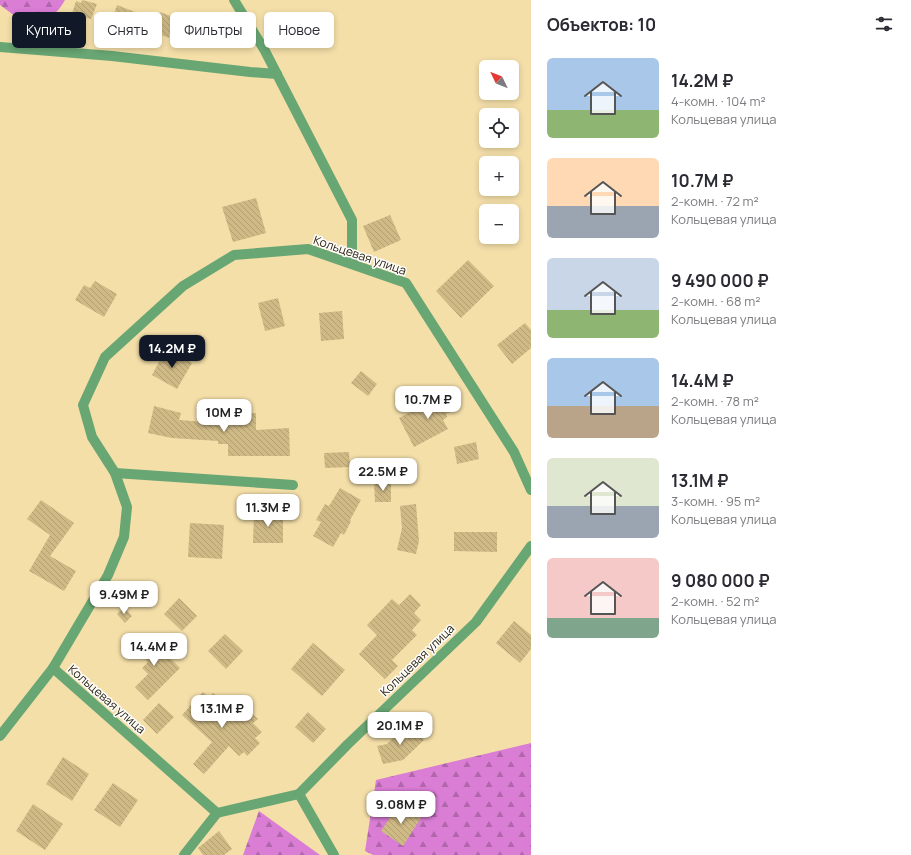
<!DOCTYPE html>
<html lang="ru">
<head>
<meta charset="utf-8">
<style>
  :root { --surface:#fff; --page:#f2f2f3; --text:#2b2b33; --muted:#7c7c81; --accent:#111827 }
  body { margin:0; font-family:Manrope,sans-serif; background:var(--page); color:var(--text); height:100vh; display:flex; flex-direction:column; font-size:15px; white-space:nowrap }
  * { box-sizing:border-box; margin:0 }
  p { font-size:13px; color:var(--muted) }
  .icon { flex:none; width:22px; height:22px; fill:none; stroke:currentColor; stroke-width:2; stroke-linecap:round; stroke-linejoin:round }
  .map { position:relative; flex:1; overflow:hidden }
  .panel { display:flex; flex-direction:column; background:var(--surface); width:380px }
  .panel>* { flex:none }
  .hud { position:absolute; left:12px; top:12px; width:380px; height:36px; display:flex; gap:8px }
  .needle { width:26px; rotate:313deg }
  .controls { position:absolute; left:479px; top:60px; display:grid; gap:8px }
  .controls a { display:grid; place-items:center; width:40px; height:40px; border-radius:6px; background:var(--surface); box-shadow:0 2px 6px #0003; font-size:20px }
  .price { position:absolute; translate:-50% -34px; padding:0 9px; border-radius:8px; background:#fff; color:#222; font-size:13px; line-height:26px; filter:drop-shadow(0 1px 2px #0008) }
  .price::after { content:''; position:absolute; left:50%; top:24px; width:12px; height:9px; margin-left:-6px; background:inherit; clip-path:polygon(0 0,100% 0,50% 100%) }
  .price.selected { background:var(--accent); color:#fff }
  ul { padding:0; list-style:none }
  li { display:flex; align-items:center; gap:12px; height:100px; padding:0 16px }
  li span { display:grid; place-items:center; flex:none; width:112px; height:80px; border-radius:6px; color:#555 }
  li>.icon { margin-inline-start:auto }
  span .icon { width:48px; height:48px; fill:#fffc; stroke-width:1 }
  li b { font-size:17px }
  h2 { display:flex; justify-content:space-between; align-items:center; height:48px; padding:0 16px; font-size:17px }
  .pill { padding:0 14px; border-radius:6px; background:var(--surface); box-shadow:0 2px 6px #0003; font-size:14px; line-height:36px }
  .pill.selected { background:var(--accent); color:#fff }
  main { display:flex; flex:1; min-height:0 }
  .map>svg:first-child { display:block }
  .forest { fill:url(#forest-firs) }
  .building { fill:url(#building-back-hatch) }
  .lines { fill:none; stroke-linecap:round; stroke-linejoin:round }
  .minor { stroke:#68a673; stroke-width:10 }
  .labels { text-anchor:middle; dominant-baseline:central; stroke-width:3; stroke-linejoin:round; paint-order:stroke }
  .street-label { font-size:12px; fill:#261e09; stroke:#fff }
</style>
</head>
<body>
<main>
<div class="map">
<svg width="531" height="855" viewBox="0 0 531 855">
  <defs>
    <pattern id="forest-firs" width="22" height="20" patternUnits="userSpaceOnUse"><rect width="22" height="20" fill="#da7dd5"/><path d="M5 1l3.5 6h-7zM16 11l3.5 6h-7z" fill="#b166ab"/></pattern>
    <pattern id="building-back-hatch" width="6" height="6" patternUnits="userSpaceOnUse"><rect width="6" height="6" fill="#cfba86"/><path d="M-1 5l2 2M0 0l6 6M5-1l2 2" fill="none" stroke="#b29f72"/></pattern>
  </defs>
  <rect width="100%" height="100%" fill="#f4dfa9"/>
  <g class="forest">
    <path d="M 0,0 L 65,0 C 54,20 44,20 23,22 L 0,5 Z"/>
    <path d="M 531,743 L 531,855 L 373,855 L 365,851 L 376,780 Z"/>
    <path d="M 259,811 L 320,855 L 243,855 Z"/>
  </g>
  <g class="building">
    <path d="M 82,0 L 97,4 L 91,19 L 84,17 L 83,21 L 71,17 L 76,1 L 81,3 Z"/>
    <path d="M 117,5 L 135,12 L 130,26 L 124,24 L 122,30 L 110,25 Z"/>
    <path d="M 160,12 L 181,20 L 176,36 L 170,34 L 169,38 L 156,33 L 159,23 L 157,22 Z"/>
    <path d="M 256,198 L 266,233 L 233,242 L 222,207 Z"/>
    <path d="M 390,215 L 401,240 L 374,252 L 363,226 Z"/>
    <path d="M 468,260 L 494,286 L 461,318 L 436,291 Z"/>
    <path d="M 95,281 L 117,294 L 104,317 L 75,300 L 84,285 L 90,288 Z"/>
    <path d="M 278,298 L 285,326 L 265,331 L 258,303 Z"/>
    <path d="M 342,311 L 344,339 L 321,341 L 319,313 Z"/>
    <path d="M 525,323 L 531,330 L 531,348 L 512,364 L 497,345 Z"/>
    <path d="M 166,349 L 192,363 L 177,389 L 152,375 Z"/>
    <path d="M 361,371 L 377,384 L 368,396 L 351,383 Z"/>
    <path d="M 447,392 L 455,409 L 446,414 L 447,417 L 443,420 L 448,429 L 414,447 L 399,418 Z"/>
    <path d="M 154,406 L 181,413 L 179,420 L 218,423 L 218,421 L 225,421 L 225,416 L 237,416 L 237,413 L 256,413 L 256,430 L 289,428 L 290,456 L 228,456 L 228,444 L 218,444 L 218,441 L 172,438 L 148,433 Z"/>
    <path d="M 476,442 L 479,459 L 457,464 L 454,447 Z"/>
    <path d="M 349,452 L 350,467 L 325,468 L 324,453 Z"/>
    <path d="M 391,482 L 391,502 L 375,502 L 374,483 Z"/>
    <path d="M 340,488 L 361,500 L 350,520 L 351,521 L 344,535 L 341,533 L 333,547 L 313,536 L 321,522 L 316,520 L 325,504 L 329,506 Z"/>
    <path d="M 41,500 L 74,523 L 50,556 L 76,571 L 64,591 L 29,571 L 50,535 L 27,519 Z"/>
    <path d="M 416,504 L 419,541 L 416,554 L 397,550 L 402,528 L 400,506 Z"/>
    <path d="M 254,513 L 283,514 L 283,543 L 253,543 Z"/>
    <path d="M 190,523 L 224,525 L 222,559 L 188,557 Z"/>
    <path d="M 454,532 L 497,532 L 497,552 L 454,551 Z"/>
    <path d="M 410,594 L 421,605 L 414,613 L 421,620 L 412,630 L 417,635 L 392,660 L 398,666 L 385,679 L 359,654 L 377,635 L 367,625 L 392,599 L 399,605 Z"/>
    <path d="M 179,598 L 197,616 L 182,631 L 164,614 Z"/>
    <path d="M 124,607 L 132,616 L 125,623 L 117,614 Z"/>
    <path d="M 514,621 L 531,635 L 531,649 L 520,663 L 496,643 Z"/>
    <path d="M 146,634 L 180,668 L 148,700 L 135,687 L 148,674 L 142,668 L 148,662 L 133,647 Z"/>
    <path d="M 225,634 L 243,651 L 226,669 L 208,651 Z"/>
    <path d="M 313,643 L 345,670 L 322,696 L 291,669 Z"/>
    <path d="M 203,692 L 209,697 L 213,693 L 238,716 L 246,708 L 258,719 L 253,723 L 262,732 L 255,738 L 260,743 L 247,756 L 244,752 L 239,756 L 229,746 L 204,774 L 193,764 L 212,742 L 182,715 Z"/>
    <path d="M 159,703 L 174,717 L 157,734 L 143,720 Z"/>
    <path d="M 308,712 L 326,729 L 313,743 L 295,727 Z"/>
    <path d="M 407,724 L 424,740 L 403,760 L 383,764 L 377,746 L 387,744 Z"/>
    <path d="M 63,757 L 89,774 L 72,801 L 46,784 Z"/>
    <path d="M 113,783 L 138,800 L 120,827 L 94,810 Z"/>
    <path d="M 33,804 L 63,824 L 45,850 L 16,831 Z"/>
    <path d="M 399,804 L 421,818 L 403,846 L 381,831 Z"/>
    <path d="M 219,831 L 232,849 L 224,855 L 203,855 L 198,848 Z"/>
  </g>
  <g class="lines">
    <g class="minor">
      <path d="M 234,0 L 265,51 L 352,220 L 352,264"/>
      <path d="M 0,47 L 112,56 L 250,72 L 277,74"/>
      <path d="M 115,473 L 293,485"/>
      <path d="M 531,490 L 514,452 L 406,283 L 308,249 L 234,255 L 183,286 L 105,357 L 83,405 L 92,437 L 115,473 L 127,507 L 124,537 L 108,575 L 53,668 L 217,813 L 299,794 L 348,744 L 476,622 L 531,546"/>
      <path d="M 0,736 L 53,668"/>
      <path d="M 299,794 L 334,855"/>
      <path d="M 184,855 L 217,813"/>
    </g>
  </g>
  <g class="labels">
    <g class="street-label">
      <text transform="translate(360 255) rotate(19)">Кольцевая улица</text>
      <text transform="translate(417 660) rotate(-44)">Кольцевая улица</text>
      <text transform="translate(107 699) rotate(41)">Кольцевая улица</text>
    </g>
  </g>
</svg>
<div class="controls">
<a><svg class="needle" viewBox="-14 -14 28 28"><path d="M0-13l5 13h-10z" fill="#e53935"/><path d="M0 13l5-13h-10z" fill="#7c7c81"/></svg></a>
<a><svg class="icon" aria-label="locate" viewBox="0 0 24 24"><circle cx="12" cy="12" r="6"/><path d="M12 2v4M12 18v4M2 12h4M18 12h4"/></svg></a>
<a>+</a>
<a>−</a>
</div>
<b class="price selected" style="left:172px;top:369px">14.2M ₽</b>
<b class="price" style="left:428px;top:420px">10.7M ₽</b>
<b class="price" style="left:224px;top:433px">10M ₽</b>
<b class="price" style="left:383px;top:492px">22.5M ₽</b>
<b class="price" style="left:268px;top:528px">11.3M ₽</b>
<b class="price" style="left:124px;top:615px">9.49M ₽</b>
<b class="price" style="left:154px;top:667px">14.4M ₽</b>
<b class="price" style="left:222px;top:729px">13.1M ₽</b>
<b class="price" style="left:400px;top:746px">20.1M ₽</b>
<b class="price" style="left:401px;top:825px">9.08M ₽</b>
<div class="hud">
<a class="pill selected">Купить</a>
<a class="pill">Снять</a>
<a class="pill">Фильтры</a>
<a class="pill">Новое</a>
</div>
</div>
<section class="panel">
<h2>Объектов: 10<svg class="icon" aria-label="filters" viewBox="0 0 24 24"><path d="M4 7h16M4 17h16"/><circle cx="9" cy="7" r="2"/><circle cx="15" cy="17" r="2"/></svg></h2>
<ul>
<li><span style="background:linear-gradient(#a9c7e8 65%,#8fb573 0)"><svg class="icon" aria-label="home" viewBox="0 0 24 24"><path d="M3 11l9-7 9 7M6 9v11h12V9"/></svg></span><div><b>14.2M ₽</b><p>4-комн. · 104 m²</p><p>Кольцевая улица</p></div></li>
<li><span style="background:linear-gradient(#ffd9b3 60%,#9aa5b1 0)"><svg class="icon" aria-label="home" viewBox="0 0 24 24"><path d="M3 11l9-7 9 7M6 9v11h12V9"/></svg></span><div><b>10.7M ₽</b><p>2-комн. · 72 m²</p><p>Кольцевая улица</p></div></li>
<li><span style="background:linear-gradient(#c9d6e8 65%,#8fb573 0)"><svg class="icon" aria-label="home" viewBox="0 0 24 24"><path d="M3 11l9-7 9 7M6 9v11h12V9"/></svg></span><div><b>9 490 000 ₽</b><p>2-комн. · 68 m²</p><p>Кольцевая улица</p></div></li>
<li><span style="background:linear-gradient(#a9c7e8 60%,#b9a48a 0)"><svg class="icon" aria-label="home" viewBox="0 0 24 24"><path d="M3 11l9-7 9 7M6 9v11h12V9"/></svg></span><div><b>14.4M ₽</b><p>2-комн. · 78 m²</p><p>Кольцевая улица</p></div></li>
<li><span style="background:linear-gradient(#dfe7d0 60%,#9aa5b1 0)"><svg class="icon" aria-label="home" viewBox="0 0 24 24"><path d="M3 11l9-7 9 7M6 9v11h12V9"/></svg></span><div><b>13.1M ₽</b><p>3-комн. · 95 m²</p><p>Кольцевая улица</p></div></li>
<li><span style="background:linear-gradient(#f6c9c9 75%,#7fa58c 0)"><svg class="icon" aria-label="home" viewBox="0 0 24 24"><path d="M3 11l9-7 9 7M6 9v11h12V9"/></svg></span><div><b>9 080 000 ₽</b><p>2-комн. · 52 m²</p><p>Кольцевая улица</p></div></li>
</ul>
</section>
</main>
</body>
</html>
